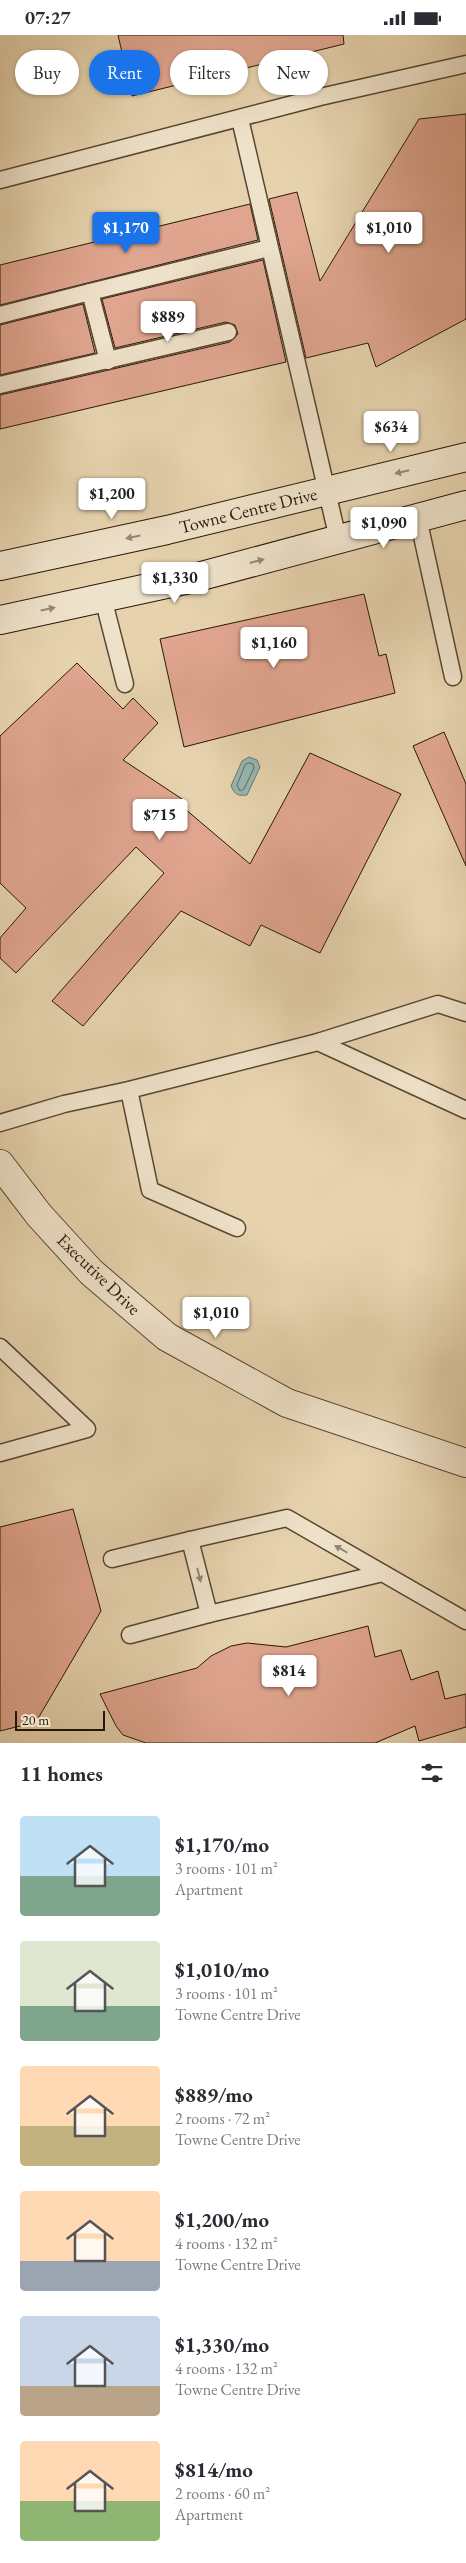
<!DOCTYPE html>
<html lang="en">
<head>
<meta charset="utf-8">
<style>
  :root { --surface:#fff; --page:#f7f7f7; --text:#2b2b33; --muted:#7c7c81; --accent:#1a73e8 }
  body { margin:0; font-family:"EB Garamond",serif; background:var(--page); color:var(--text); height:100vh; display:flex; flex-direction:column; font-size:19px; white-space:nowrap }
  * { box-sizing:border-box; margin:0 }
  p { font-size:16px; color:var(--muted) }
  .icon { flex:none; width:28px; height:28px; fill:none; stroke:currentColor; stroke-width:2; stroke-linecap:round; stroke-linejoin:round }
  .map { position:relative; height:1708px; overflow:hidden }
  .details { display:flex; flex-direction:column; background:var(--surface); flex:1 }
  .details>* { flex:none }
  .hud { position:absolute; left:15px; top:15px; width:436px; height:45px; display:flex; gap:10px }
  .scale { position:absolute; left:15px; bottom:12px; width:90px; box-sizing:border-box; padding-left:5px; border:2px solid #281708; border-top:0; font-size:14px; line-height:18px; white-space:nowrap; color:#281708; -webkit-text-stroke:4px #efe2ca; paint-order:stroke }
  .price { position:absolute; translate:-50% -42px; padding:0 11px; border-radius:5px; background:#fff; color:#222; font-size:16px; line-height:32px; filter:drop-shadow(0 1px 2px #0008) }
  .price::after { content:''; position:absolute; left:50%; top:30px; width:15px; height:11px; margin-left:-8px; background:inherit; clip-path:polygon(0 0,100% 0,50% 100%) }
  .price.current { background:var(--accent); color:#fff }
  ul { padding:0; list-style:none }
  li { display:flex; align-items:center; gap:15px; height:125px; padding:0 20px }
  li span { display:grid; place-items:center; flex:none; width:140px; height:100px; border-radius:5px; color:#555 }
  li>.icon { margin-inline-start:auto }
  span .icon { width:60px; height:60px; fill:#fffc; stroke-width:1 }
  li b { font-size:21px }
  h2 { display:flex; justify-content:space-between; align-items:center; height:60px; padding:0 20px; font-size:21px }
  .chip { padding:0 18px; border-radius:22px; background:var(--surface); box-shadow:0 1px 4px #0004; font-size:18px; line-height:45px }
  .chip.current { background:var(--accent); color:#fff }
  .status { display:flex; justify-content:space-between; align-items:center; height:35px; padding:0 25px; background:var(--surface); direction:ltr }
  .status svg { height:14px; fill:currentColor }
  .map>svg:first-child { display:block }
  .water { fill:#97b7b2; stroke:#6b776e }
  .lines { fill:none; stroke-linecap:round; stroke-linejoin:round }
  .shore { stroke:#60675d; stroke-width:1 }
  .building { fill:#e0a58f; stroke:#281708 }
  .service-casing { stroke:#584632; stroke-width:19 }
  .tertiary-casing { stroke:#584632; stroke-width:30 }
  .secondary-casing { stroke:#281708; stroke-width:30 }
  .service { stroke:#efe2ca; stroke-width:16 }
  .tertiary { stroke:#efe2ca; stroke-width:28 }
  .secondary { stroke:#efe2ca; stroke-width:28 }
  .oneway { fill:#958773 }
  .labels { text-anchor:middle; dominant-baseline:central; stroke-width:4; stroke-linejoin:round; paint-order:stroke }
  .street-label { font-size:18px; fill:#281708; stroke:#efe2ca }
</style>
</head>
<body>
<div class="status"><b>07:27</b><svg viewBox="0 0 49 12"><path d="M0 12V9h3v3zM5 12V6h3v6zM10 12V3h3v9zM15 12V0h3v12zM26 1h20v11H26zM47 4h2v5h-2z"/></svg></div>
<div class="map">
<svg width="466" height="1708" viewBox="0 0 466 1708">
  <rect width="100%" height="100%" fill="#e6d3ae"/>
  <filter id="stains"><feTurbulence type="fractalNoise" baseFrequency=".004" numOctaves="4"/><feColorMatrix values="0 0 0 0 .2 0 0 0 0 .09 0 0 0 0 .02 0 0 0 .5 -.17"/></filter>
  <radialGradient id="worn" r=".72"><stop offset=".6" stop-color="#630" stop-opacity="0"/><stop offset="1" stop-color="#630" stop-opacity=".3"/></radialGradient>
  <path class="water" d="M 249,722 L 257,725 L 260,732 L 247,760 C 238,761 235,760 231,751 L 242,726 Z"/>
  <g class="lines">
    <path class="shore" d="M 249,728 L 253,729 L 254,733 L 244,754 L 240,756 L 237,750 L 245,730 Z"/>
  </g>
  <g class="building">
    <path d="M 118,0 L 343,0 L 344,9 L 132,61 Z"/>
    <path d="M 466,79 L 466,284 L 376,332 L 368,308 L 306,323 L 269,164 L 297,157 L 320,246 L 419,84 Z"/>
    <path d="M 250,169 L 258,205 L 0,270 L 0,230 Z"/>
    <path d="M 263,225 L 286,327 L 0,394 L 0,360 L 230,307 L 238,299 L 235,290 L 226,287 L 115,313 L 102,264 Z"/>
    <path d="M 83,269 L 95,318 L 0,340 L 0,290 Z"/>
    <path d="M 364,559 L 379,621 L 386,619 L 395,658 L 184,712 L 160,604 Z"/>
    <path d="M 77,628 L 123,674 L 133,663 L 158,688 L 123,725 L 182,764 L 178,768 L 250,829 L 310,718 L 401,759 L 320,918 L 261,890 L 250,911 L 181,876 L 83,991 L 52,966 L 164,838 L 136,812 L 16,938 L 0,923 L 0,903 L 26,873 L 0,848 L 0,701 Z"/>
    <path d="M 444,697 L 466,749 L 466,831 L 413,711 Z"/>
    <path d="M 73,1474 L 101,1576 L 36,1687 L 0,1696 L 0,1492 Z"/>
    <path d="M 368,1591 L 375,1622 L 401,1615 L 411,1645 L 438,1636 L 445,1664 L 466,1659 L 466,1692 L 419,1706 L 415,1691 L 375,1708 L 146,1708 L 123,1700 L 116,1691 L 100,1659 L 197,1633 L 211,1621 L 231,1611 L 247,1608 L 286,1612 Z"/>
  </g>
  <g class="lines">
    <defs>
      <g id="service">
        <path d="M 240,84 L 338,504"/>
        <path d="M 0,145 L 320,62 L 466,29"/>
        <path d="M 0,280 L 90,257"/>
        <path d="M 108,326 L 90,257 L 269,213"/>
        <path d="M 0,350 L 228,297"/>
        <path d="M 418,483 L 453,642"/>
        <path d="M 103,563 L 125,649"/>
        <path d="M 318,1007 L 466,1075"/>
        <path d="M 129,1055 L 150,1155 L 237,1193"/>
        <path d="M 0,1088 L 64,1069 L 129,1055 L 318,1007 L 438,969 L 466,978"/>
        <path d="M 0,1312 L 87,1394 L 0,1418"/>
        <path d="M 112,1524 L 190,1505"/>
        <path d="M 383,1538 L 209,1579 L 190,1505 L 287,1483 L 466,1586"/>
        <path d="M 130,1600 L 209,1579"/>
      </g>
      <path id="tertiary" d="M 0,1129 L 39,1180 L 91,1237 L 167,1302 L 287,1368 L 466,1428"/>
      <g id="secondary">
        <path d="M 0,531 L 167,495 L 466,422"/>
        <path d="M 0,585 L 194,543 L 466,470"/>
      </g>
    </defs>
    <use href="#service" class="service-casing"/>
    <use href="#tertiary" class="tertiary-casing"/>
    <use href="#secondary" class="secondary-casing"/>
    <use href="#service" class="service"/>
    <use href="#tertiary" class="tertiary"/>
    <use href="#secondary" class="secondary"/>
  </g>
  <defs><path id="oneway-solid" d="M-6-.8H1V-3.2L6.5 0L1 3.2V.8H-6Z" transform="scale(1.25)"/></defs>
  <g class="oneway">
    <use href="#oneway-solid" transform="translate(402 437) rotate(167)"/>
    <use href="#oneway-solid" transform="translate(133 502) rotate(168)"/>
    <use href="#oneway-solid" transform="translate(257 526) rotate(-15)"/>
    <use href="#oneway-solid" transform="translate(48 574) rotate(-12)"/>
    <use href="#oneway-solid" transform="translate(341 1514) rotate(-150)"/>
    <use href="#oneway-solid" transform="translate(199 1540) rotate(76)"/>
  </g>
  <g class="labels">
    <g class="street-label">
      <text transform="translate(248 475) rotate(-14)">Towne Centre Drive</text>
      <text transform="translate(99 1239) rotate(44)">Executive Drive</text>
    </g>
  </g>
  <rect width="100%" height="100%" filter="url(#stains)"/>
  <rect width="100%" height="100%" fill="url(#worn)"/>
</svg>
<div class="scale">20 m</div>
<b class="price current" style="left:126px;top:219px">$1,170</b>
<b class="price" style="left:389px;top:219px">$1,010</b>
<b class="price" style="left:168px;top:308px">$889</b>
<b class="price" style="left:391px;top:418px">$634</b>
<b class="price" style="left:112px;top:485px">$1,200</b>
<b class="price" style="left:384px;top:514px">$1,090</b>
<b class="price" style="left:175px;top:569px">$1,330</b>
<b class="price" style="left:274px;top:634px">$1,160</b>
<b class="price" style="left:160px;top:806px">$715</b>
<b class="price" style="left:216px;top:1304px">$1,010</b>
<b class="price" style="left:289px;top:1662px">$814</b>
<div class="hud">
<a class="chip">Buy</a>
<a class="chip current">Rent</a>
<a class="chip">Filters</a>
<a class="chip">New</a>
</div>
</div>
<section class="details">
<h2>11 homes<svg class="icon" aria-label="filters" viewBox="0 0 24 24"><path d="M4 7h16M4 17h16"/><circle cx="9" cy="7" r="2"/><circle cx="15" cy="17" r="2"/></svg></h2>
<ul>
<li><span style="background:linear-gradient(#bfe0f5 60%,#7fa58c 0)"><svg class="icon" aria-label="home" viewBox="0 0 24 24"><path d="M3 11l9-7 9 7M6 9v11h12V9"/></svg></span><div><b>$1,170/mo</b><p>3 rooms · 101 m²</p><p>Apartment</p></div></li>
<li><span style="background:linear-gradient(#dfe7d0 65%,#7fa58c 0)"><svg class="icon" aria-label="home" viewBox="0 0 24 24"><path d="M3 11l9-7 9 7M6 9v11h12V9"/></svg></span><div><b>$1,010/mo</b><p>3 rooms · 101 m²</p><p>Towne Centre Drive</p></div></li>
<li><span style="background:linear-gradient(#ffd9b3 60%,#c2b280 0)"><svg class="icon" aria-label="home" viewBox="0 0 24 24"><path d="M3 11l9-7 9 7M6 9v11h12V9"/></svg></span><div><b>$889/mo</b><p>2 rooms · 72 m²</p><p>Towne Centre Drive</p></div></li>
<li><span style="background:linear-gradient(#ffd9b3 70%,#9aa5b1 0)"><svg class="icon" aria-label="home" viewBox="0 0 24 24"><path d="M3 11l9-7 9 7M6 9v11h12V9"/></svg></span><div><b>$1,200/mo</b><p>4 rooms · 132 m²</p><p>Towne Centre Drive</p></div></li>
<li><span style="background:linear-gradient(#c9d6e8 70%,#b9a48a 0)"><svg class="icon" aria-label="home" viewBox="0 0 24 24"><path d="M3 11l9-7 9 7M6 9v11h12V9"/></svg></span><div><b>$1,330/mo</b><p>4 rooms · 132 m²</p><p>Towne Centre Drive</p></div></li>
<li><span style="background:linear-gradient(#ffd9b3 60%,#8fb573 0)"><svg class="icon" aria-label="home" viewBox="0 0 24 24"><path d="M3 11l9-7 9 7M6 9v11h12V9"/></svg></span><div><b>$814/mo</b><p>2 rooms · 60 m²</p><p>Apartment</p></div></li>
</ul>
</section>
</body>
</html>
